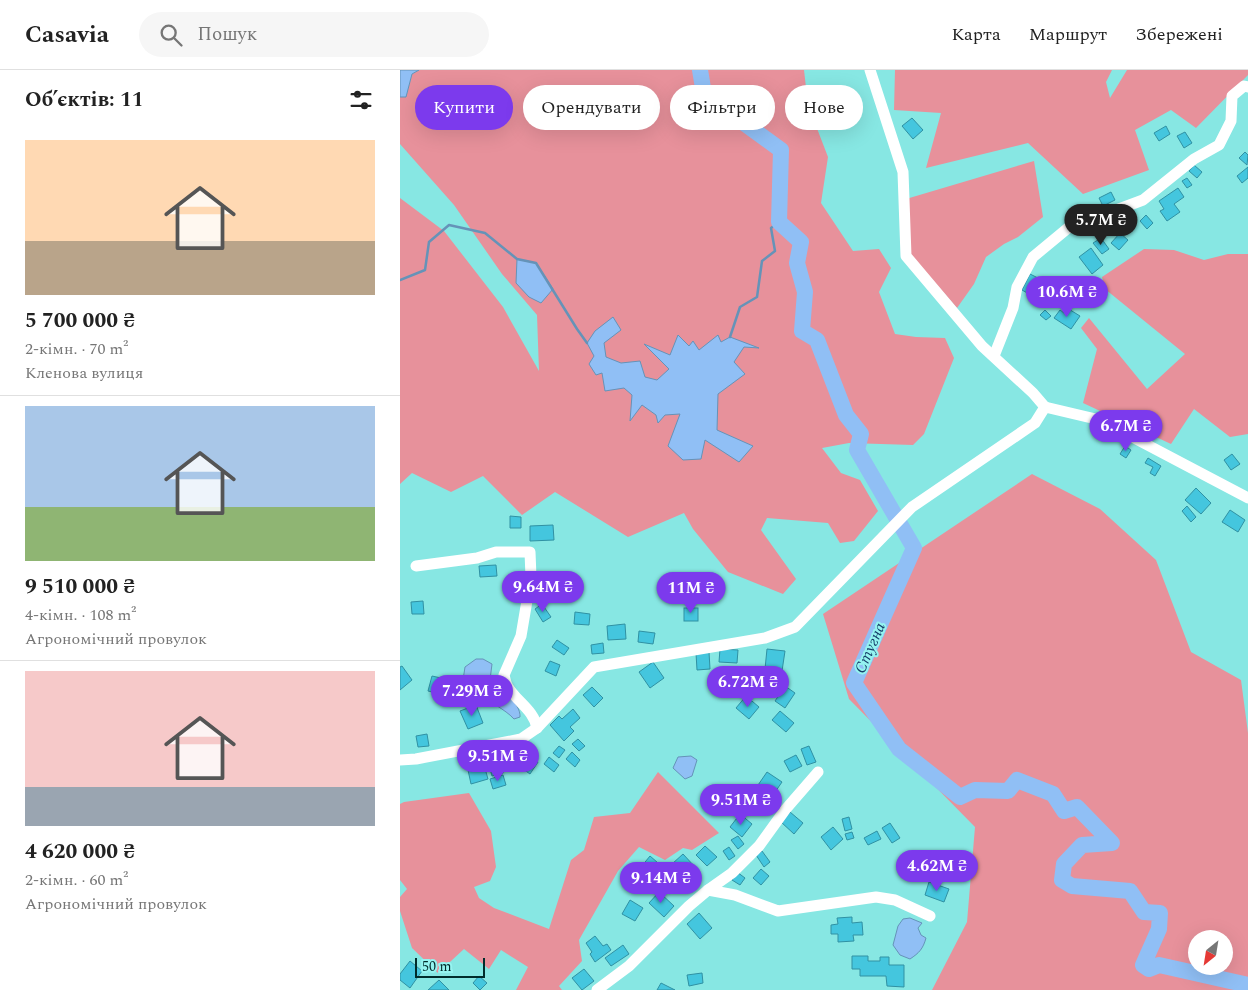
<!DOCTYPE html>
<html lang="uk">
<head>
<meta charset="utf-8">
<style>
  :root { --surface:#fff; --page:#f6f6f6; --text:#222; --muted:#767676; --line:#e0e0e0; --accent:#7c3aed }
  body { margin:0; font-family:Spectral,serif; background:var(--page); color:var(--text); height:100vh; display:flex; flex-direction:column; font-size:19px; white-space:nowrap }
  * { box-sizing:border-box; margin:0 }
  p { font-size:16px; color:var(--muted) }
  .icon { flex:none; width:28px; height:28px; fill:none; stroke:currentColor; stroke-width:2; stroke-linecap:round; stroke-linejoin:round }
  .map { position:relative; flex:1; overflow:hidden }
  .panel { display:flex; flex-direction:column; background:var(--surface); width:400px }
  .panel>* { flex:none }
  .guide { position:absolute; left:15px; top:15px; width:475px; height:45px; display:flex; gap:10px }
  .needle { width:32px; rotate:210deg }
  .buttons { position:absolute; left:788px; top:860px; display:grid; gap:10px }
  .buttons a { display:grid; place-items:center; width:45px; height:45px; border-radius:50%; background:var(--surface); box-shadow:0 5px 20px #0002; font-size:25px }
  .scale { position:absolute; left:15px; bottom:12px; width:70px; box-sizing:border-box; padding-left:5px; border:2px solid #002c2b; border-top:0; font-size:14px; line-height:18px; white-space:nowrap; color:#002c2b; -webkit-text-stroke:4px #95f4f0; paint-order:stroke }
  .price { position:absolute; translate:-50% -42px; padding:0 11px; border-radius:18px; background:var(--accent); color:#fff; font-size:16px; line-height:32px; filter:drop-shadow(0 1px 2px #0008) }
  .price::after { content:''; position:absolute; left:50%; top:30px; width:15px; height:11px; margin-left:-8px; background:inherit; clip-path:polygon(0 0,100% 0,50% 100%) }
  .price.on { background:#222; color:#fff }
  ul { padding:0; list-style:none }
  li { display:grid; align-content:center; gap:10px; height:265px; padding:0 25px }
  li+li { border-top:1px solid var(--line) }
  li span { display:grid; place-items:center; height:155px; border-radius:0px; color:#555 }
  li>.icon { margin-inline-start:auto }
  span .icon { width:90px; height:90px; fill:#fffc; stroke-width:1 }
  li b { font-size:21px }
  h2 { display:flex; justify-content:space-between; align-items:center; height:60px; padding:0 25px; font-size:21px }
  .pill { padding:0 18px; border-radius:22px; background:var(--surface); box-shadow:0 5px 20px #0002; font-size:18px; line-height:45px }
  .pill.on { background:var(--accent); color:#fff }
  header { display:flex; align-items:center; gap:30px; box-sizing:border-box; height:70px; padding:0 25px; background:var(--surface); border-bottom:1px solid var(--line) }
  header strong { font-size:24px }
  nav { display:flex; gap:28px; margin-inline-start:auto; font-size:18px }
  .search { width:350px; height:45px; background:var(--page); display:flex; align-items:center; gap:12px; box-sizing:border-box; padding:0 18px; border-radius:28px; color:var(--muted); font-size:19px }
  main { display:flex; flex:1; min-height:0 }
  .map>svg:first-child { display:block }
  .green { fill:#e7919b; fill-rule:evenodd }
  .water { fill:#90bff5; stroke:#6593b8 }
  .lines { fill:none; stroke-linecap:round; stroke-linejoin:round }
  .stream { stroke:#6593b8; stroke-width:2.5 }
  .river { stroke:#90bff5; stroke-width:16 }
  .building { fill:#44c6de; stroke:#3091a3 }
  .street { stroke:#fff; stroke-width:11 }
  .labels { text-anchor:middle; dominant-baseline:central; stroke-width:4; stroke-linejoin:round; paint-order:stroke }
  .water-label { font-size:16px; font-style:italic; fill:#163f6a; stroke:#95f4f0 }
</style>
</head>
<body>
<header>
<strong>Casavia</strong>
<div class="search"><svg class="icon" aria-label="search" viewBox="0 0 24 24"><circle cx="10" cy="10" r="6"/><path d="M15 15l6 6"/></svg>Пошук</div>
<nav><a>Карта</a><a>Маршрут</a><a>Збережені</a></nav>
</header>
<main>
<section class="panel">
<h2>Об’єктів: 11<svg class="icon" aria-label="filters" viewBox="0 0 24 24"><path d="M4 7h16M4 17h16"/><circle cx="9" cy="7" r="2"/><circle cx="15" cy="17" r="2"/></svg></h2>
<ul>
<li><span style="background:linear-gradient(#ffd9b3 65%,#b9a48a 0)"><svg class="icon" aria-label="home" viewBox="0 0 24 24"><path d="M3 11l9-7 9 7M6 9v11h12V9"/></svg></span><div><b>5 700 000 ₴</b><p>2-кімн. · 70 m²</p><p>Кленова вулиця</p></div></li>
<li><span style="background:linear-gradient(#a9c7e8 65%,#8fb573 0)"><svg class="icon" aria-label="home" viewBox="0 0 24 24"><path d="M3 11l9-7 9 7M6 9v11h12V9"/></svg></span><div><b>9 510 000 ₴</b><p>4-кімн. · 108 m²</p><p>Агрономічний провулок</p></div></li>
<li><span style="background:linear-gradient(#f6c9c9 75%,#9aa5b1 0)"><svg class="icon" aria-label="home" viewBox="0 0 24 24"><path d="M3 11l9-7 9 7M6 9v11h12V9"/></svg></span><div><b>4 620 000 ₴</b><p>2-кімн. · 60 m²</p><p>Агрономічний провулок</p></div></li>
</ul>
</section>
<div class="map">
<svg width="848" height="920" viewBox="0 0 848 920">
  <rect width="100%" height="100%" fill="#87e7e3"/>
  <g class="green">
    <path d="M 19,0 L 404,0 L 408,35 L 428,87 L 421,133 L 453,181 L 479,179 L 491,198 L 479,222 L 495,264 L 516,267 L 545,268 L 554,288 L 524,364 L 513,375 L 449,373 L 422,378 L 441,403 L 460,410 L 478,441 L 454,471 L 440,473 L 428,453 L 367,448 L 361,460 L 396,509 L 383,524 L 328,502 L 293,459 L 284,443 L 228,467 L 155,422 L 122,445 L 83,406 L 51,422 L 12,403 L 0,414 L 0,128 L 44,161 L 103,237 L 139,301 L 137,245 L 102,204 L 54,135 L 0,74 L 0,27 L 6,27 L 12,4 Z"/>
    <path d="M 495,0 L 712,0 L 706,12 L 710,28 L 727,0 L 848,0 L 848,5 L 796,58 L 771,40 L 735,60 L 749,100 L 683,124 L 628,73 L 526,98 L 541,43 L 494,40 Z"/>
    <path d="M 634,91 L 643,147 L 618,167 L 604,174 L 586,187 L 574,214 L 557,238 L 511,185 L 506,129 Z"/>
    <path d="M 744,179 L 774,180 L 804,190 L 828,184 L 848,184 L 848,364 L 830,367 L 794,339 L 771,374 L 683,333 L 697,279 L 681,258 L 689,248 L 747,319 L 785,284 L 705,219 L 702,207 Z"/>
    <path d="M 632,404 L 700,439 L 756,490 L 791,582 L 841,610 L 848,663 L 848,920 L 532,920 L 567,852 L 575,757 L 449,629 L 423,544 ZM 796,869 L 824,869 L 824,896 L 796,896 Z"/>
    <path d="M 258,702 L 319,763 L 292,780 L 283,778 L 265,790 L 239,777 L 218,801 L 179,870 L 182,891 L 159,916 L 162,920 L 116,920 L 128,897 L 101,880 L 89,899 L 64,879 L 38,903 L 12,878 L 0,841 L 0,827 L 7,819 L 0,810 L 0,734 L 4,732 L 69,723 L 91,761 L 96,797 L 90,811 L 74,817 L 79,828 L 94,838 L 149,859 L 171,790 L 184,780 L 194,747 L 230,743 Z"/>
  </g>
  <g class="water">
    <path d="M 0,0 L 19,0 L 12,4 L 6,27 L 0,27 Z"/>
    <path d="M 117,189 L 136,193 L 153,219 L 141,233 L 129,227 L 116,213 Z"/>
    <path d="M 213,247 L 221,260 L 204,273 L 206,287 L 221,293 L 240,291 L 245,307 L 257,310 L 269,299 L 244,274 L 270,285 L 278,265 L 289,276 L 293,271 L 299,280 L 318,265 L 321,272 L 330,267 L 359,278 L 344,277 L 334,292 L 345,304 L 318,324 L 317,360 L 353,376 L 339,392 L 305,370 L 301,389 L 283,390 L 268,376 L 280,344 L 265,345 L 258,353 L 256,345 L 242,335 L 230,351 L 232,325 L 224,318 L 205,321 L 202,303 L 196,305 L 189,294 L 194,286 L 187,273 L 195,261 Z"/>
    <path d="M 76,589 L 83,589 L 92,594 L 90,610 C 100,618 121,633 120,647 L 114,649 C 104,638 91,635 84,623 L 65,619 L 63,610 L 65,597 Z"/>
    <path d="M 291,686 L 297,690 L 292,706 L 285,709 L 273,698 L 278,687 Z"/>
    <path d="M 510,848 L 522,853 L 518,858 L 521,865 L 526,868 C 523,879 519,883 510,889 L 500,885 L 493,875 L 498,856 L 503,849 Z"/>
  </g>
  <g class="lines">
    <g class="stream">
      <path d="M 0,210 L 25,200 L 29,172 L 49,155 L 85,163 L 117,189 L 136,193 L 177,259 L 187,273"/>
      <path d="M 330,267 L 340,237 L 357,227 L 362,191 L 375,181 L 371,158 L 379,152"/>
    </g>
    <path class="river" d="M 300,0 L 304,24 L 381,80 L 379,152 L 401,172 L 397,193 L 405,222 L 402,261 L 417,270 L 446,345 L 461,364 L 457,380 L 514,478 L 454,613 L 499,679 L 560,727 L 575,720 L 608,721 L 617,710 L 653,724 L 664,741 L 677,737 L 712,773 L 682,775 L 664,794 L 662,810 L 672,816 L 730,821 L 744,842 L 760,843 L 759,859 L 743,895 L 749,899 L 759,895 L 848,915"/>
  </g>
  <g class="building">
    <path d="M 512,48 L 523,60 L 513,69 L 502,56 Z"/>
    <path d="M 766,56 L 770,64 L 759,71 L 754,63 Z"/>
    <path d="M 785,62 L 792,73 L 784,78 L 777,66 Z"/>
    <path d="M 845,82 L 848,85 L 847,95 L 839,88 Z"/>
    <path d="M 794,95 L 802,102 L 797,108 L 789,101 Z"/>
    <path d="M 848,97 L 848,108 L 842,113 L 837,106 Z"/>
    <path d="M 787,108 L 792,115 L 787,118 L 782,111 Z"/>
    <path d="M 778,118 L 784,127 L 774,134 L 780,142 L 767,151 L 760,141 L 764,139 L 759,131 Z"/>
    <path d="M 711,122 L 715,130 L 703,136 L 699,128 Z"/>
    <path d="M 746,145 L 753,153 L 747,159 L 740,151 Z"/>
    <path d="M 720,163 L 728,170 L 719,180 L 711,173 Z"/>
    <path d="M 701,168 L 709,179 L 702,184 L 693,173 Z"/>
    <path d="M 691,178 L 703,195 L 692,204 L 679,187 Z"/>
    <path d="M 630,204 L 648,213 L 643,224 L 632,219 L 629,224 L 622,220 Z"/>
    <path d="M 667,238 L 680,246 L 671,259 L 654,248 L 660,240 L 664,243 Z"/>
    <path d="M 645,240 L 651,246 L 646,250 L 640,245 Z"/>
    <path d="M 725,376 L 731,380 L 726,388 L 720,384 Z"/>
    <path d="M 832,384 L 840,394 L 831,400 L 824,390 Z"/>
    <path d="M 748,388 L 761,396 L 755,406 L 750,403 L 753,397 L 745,393 Z"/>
    <path d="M 796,418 L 811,433 L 801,444 L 785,430 Z"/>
    <path d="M 787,436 L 796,447 L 791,452 L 782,441 Z"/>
    <path d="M 830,440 L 845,450 L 838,462 L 822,452 Z"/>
    <path d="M 110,446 L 121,447 L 121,458 L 110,458 Z"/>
    <path d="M 153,455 L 154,470 L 130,471 L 130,456 Z"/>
    <path d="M 96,495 L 97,506 L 80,507 L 79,496 Z"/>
    <path d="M 132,515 L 146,515 L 146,529 L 133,529 Z"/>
    <path d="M 23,531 L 24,544 L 12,544 L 11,532 Z"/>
    <path d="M 142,534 L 151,547 L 143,552 L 135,539 Z"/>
    <rect x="284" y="538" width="14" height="13"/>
    <path d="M 175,542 L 190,544 L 189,555 L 174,554 Z"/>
    <path d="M 225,554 L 226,569 L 208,570 L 207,556 Z"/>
    <path d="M 239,561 L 255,563 L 253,574 L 238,572 Z"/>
    <path d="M 157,570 L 169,578 L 164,585 L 152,577 Z"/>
    <path d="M 203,573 L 204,583 L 192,584 L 191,575 Z"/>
    <path d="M 320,579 L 338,580 L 337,593 L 319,592 Z"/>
    <path d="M 367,579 L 385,581 L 382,601 L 365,599 Z"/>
    <path d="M 309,582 L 310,599 L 297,600 L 296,583 Z"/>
    <path d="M 150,591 L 160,595 L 156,606 L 145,601 Z"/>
    <path d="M 253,592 L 264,608 L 250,618 L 239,602 Z"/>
    <path d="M 2,596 L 12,610 L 0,620 L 0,597 Z"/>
    <path d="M 32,606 L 41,608 L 36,623 L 28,621 Z"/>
    <path d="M 385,616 L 395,623 L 385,638 L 375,631 Z"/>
    <path d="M 192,617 L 203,628 L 194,637 L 183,625 Z"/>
    <path d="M 346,626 L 359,637 L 349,649 L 336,638 Z"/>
    <path d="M 76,635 L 83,653 L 68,659 L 60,641 Z"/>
    <path d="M 173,639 L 180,648 L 170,657 L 174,661 L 164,671 L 150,655 L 159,646 L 162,649 Z"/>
    <path d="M 380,641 L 394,653 L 386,662 L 372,650 Z"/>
    <path d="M 27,664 L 29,676 L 18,677 L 16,666 Z"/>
    <path d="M 178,669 L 185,676 L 179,681 L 172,674 Z"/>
    <path d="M 159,676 L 165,680 L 159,688 L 153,683 Z"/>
    <path d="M 409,676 L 416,692 L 407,695 L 401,679 Z"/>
    <path d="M 121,681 L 138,692 L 130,704 L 113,692 Z"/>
    <path d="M 172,682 L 180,690 L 175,697 L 166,689 Z"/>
    <path d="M 98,685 L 103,703 L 92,706 L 87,688 Z"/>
    <path d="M 396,685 L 402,696 L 390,702 L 384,691 Z"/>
    <path d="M 149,687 L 159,695 L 154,702 L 144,694 Z"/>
    <path d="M 84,695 L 88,709 L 71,714 L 68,700 Z"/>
    <path d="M 367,702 L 382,712 L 371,728 L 356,718 Z"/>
    <path d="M 103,705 L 106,715 L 93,719 L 90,709 Z"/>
    <path d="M 390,742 L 403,753 L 394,764 L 381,752 Z"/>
    <path d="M 340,744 L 352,754 L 342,767 L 330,757 Z"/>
    <path d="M 449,747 L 452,759 L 445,761 L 442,749 Z"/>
    <path d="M 490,753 L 500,768 L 492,773 L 482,758 Z"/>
    <path d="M 433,757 L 443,769 L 431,780 L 421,767 Z"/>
    <path d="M 477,761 L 481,769 L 468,775 L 464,768 Z"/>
    <path d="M 452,762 L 454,768 L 447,770 L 445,764 Z"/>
    <path d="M 338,766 L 344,774 L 338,779 L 331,770 Z"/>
    <path d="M 305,776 L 317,787 L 307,796 L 296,785 Z"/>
    <path d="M 329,777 L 335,786 L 329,790 L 323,781 Z"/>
    <path d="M 362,781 L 370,792 L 364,797 L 356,785 Z"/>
    <path d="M 283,784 L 295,797 L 284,807 L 272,794 Z"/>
    <path d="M 250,786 L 265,799 L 256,810 L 241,797 Z"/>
    <path d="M 232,796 L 240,803 L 235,809 L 227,802 Z"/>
    <path d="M 361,799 L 369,806 L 361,815 L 353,808 Z"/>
    <path d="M 337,802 L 345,808 L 340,815 L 332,810 Z"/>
    <path d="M 267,811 L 275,818 L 270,824 L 262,817 Z"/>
    <path d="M 529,812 L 549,819 L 544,832 L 525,825 Z"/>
    <path d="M 259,822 L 274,836 L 264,847 L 249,833 Z"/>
    <path d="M 230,830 L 243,838 L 235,851 L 222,844 Z"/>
    <path d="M 299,843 L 312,858 L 300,869 L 287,854 Z"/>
    <path d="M 452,847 L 452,853 L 462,852 L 463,865 L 453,865 L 454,871 L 438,872 L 438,864 L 431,864 L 431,855 L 438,854 L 437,848 Z"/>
    <path d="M 195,866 L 203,876 L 207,874 L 211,880 L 195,892 L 190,884 L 192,882 L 186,873 Z"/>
    <path d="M 223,875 L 229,884 L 211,896 L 205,888 Z"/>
    <path d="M 452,886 L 468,886 L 468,891 L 480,891 L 480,887 L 489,887 L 489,895 L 504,895 L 504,917 L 487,916 L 486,906 L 460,906 L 460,899 L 452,899 Z"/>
    <path d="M 10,891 L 22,901 L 10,918 L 0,910 L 0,904 Z"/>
    <path d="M 184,899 L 194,911 L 182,920 L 172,908 Z"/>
    <path d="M 302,903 L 303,913 L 289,916 L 287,905 Z"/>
    <path d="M 79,906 L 87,913 L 80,920 L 73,913 Z"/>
    <path d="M 39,910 L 49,920 L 28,920 Z"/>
    <path d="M 261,913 L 275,920 L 257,920 Z"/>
  </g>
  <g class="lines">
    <g class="street">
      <path d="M 470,0 L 503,102 L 506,186 L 582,276 L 633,323 L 645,337"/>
      <path d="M 594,286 L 613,238 L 617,217 L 633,187 L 668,158 L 743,130 L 794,89 L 819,75 L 831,51 L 832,26 L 844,16 L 848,17"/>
      <path d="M 645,337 L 700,350 L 848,428"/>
      <path d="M 16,496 L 77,488 L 96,482 L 130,482 L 131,507 L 121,566 L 104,605 C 105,609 106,614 108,617 C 117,632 134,640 137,658"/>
      <path d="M 0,690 L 16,689 L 121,669 L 137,658 L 194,597 L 365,568 L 395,557 L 512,437 L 635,353 L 645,337"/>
      <path d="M 308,820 L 332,803 L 359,776 L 385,740 L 418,702"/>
      <path d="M 197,920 L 229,896 L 289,836 L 308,820 L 335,825 L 378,841 L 476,827 L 495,830 L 530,846"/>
    </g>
  </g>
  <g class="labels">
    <g class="water-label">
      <text transform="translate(470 578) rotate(-66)">Стугна</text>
    </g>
  </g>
</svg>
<div class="buttons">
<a><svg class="needle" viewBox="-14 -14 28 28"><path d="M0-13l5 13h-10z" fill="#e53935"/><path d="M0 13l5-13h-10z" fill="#767676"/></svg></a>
</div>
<div class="scale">50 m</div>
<b class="price on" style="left:701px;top:176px">5.7M ₴</b>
<b class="price" style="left:667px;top:248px">10.6M ₴</b>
<b class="price" style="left:726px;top:382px">6.7M ₴</b>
<b class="price" style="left:143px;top:543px">9.64M ₴</b>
<b class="price" style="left:291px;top:544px">11M ₴</b>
<b class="price" style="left:348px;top:638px">6.72M ₴</b>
<b class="price" style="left:72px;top:647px">7.29M ₴</b>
<b class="price" style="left:98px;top:712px">9.51M ₴</b>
<b class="price" style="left:341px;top:756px">9.51M ₴</b>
<b class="price" style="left:537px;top:822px">4.62M ₴</b>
<b class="price" style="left:261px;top:834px">9.14M ₴</b>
<div class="guide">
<a class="pill on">Купити</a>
<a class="pill">Орендувати</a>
<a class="pill">Фільтри</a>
<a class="pill">Нове</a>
</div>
</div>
</main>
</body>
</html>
